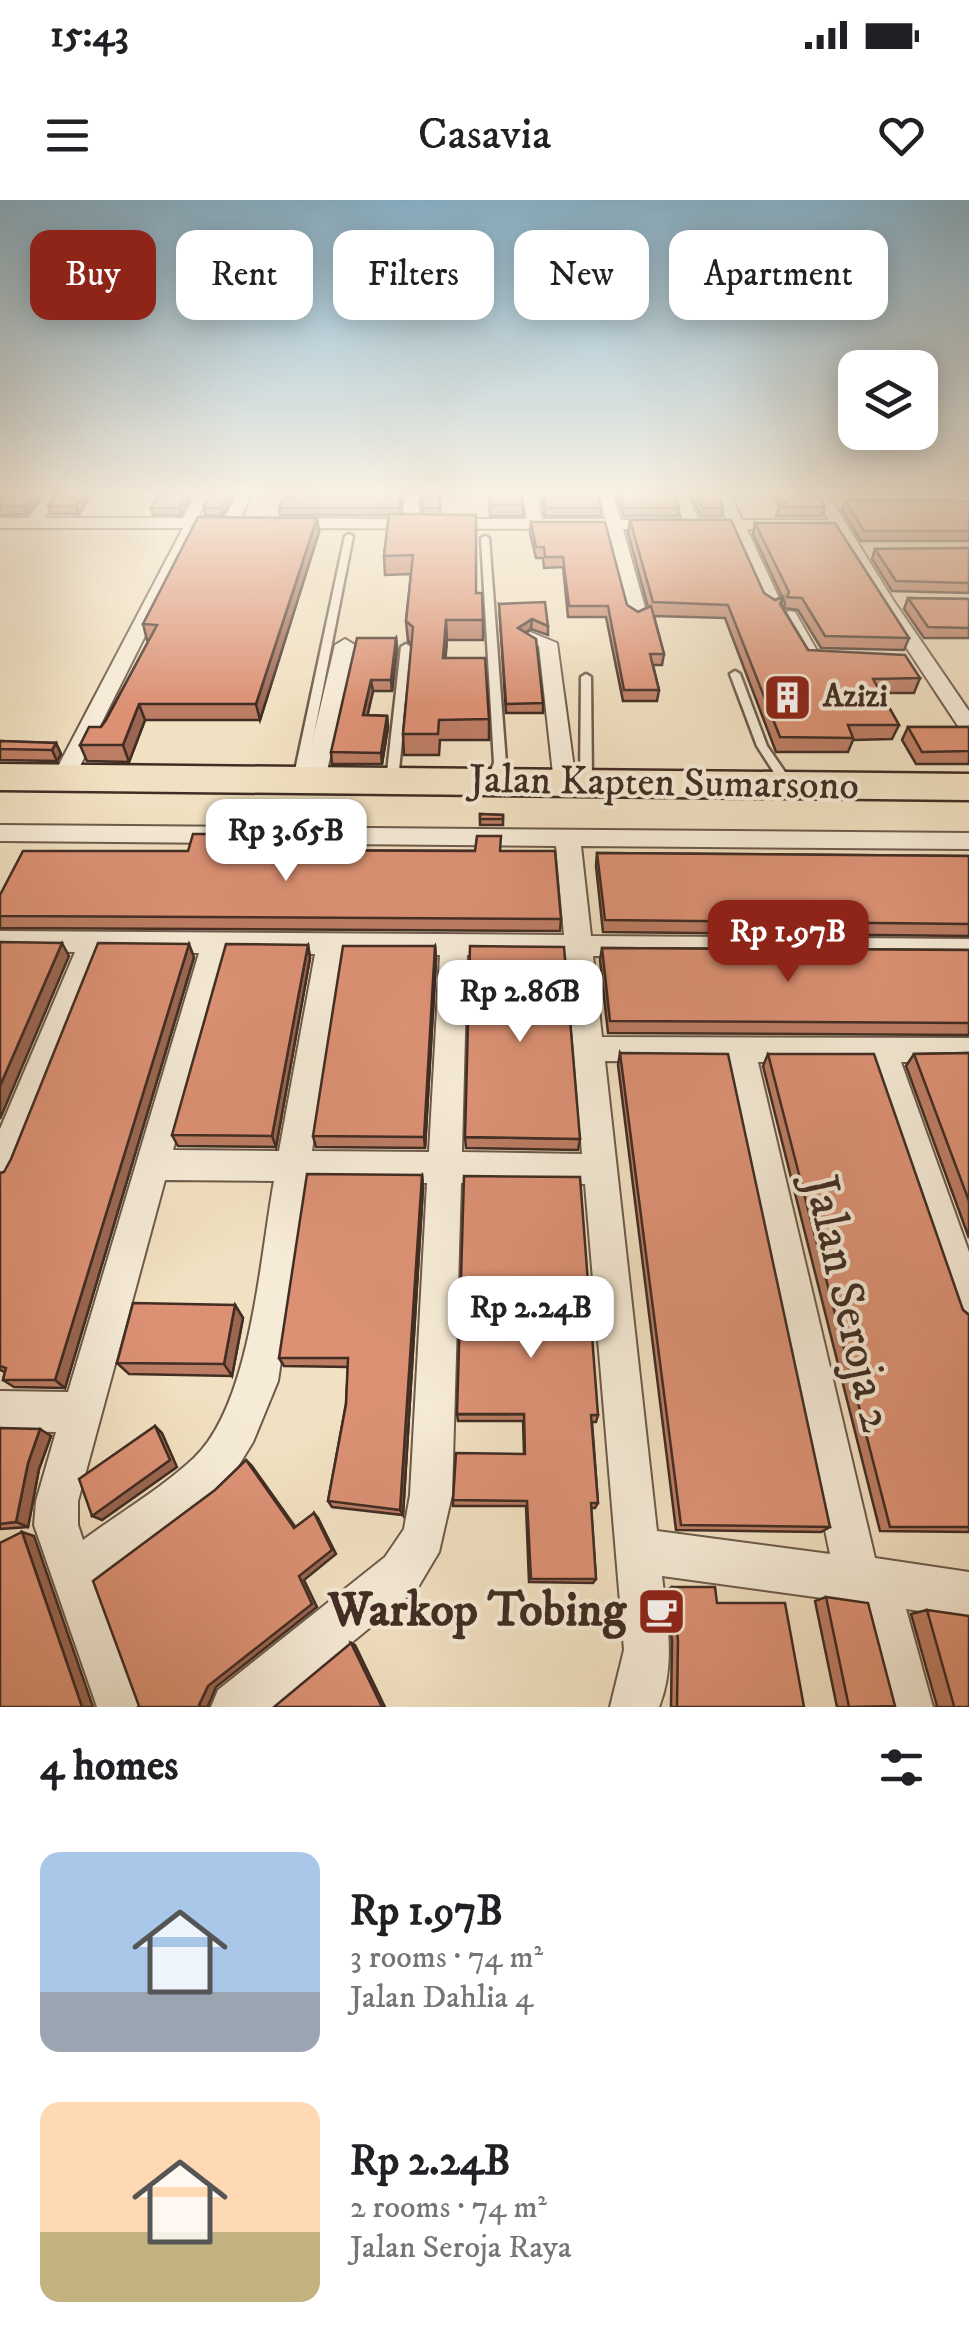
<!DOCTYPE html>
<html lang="en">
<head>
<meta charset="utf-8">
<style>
  :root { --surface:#fff; --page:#f2f2f2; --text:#202124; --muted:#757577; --accent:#8f2418 }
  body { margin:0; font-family:"IM FELL DW Pica",serif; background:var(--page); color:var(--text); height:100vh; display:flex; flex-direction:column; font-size:38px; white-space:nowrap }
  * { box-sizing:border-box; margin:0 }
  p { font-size:32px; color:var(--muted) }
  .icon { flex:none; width:55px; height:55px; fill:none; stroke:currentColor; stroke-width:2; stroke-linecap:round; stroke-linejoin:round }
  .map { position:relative; height:1507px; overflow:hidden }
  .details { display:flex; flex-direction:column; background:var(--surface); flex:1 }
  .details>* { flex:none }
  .hud { position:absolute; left:30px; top:30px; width:910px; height:90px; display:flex; gap:20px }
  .controls { position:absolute; left:838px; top:150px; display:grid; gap:20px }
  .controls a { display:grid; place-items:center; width:100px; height:100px; border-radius:20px; background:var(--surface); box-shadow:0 5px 25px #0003; font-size:50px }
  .price { position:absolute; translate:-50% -85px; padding:0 22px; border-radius:20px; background:#fff; color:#222; font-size:32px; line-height:65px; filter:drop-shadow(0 2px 5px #0008) }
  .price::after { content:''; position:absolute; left:50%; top:60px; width:30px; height:22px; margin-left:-15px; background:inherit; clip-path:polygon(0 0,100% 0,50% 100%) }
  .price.current { background:var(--accent); color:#fff }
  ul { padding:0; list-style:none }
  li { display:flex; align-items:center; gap:30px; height:250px; padding:0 40px }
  li span { display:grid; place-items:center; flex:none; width:280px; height:200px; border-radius:20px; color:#555 }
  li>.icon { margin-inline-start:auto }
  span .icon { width:120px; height:120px; fill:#fffc; stroke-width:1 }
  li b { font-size:42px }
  h2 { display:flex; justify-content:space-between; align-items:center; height:120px; padding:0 40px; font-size:42px }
  .pill { padding:0 35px; border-radius:20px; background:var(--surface); box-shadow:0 5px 25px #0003; font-size:35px; line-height:90px }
  .pill.current { background:var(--accent); color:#fff }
  .status { display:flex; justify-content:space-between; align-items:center; height:70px; padding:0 50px; background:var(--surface); direction:ltr }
  .status svg { height:28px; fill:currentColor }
  header { display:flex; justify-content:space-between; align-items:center; height:130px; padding:0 40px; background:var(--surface); font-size:45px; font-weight:600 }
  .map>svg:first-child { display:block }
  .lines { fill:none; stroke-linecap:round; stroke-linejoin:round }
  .lane-casing { stroke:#6d5a4b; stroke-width:5 }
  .street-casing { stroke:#6d5a4b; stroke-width:4 }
  .highway-casing { stroke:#412d24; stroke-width:5 }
  .lane { fill:#f6ebd7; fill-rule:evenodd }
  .street { fill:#f6ebd7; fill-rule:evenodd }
  .highway { fill:#f1e0c1; fill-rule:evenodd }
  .wall { fill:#bd7d64; stroke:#412d24; stroke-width:2.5 }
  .shaded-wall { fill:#9a6651; stroke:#412d24; stroke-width:2.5 }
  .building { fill:#dc9174; stroke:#412d24; stroke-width:2.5 }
  .labels { text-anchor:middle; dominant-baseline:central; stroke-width:8; stroke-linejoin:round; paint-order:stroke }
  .far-poi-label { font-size:32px; font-weight:bold; fill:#412d24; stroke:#f6ebd7; text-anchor:start }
  .street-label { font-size:40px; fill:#412d24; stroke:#f6ebd7 }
  .near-street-label { font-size:48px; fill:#412d24; stroke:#f6ebd7 }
  .near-poi-label { font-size:48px; font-weight:bold; fill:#412d24; stroke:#f6ebd7; text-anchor:end }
</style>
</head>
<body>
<div class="status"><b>15:43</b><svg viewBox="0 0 49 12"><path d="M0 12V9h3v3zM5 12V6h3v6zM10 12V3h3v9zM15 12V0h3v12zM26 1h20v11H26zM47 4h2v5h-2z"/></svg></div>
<header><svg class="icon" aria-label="menu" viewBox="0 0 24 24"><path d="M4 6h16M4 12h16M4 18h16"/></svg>Casavia<svg class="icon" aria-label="heart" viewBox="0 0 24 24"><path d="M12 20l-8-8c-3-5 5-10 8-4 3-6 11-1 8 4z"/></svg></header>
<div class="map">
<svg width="969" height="1507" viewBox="0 0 969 1507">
  <rect width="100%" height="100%" fill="#f1e0c1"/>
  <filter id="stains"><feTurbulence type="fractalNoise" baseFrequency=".002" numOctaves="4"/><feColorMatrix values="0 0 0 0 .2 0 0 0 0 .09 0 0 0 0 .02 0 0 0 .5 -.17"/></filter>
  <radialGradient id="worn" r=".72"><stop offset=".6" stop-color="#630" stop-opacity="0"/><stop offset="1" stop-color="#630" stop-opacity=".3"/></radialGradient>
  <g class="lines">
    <defs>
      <g id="lane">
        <path d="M 349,334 L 353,336 L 305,580 L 299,584 L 293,580 L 345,336 Z"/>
        <path d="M 485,336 L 489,338 L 506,563 L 498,582 L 492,586 L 486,582 L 494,563 L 481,338 Z"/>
        <path d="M 406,444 L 411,447 L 398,581 L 392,585 L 386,581 L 401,447 Z"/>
        <path d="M 735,471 L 740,474 L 767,546 L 794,585 L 792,588 L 784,588 L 757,546 L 730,474 Z"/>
        <path d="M 586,474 L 591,477 L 592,583 L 586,587 L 580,583 L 581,477 Z"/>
      </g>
      <g id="street">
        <path d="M 47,294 L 61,294 L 44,318 L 183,318 L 195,294 L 209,294 L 198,318 L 225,318 L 237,294 L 251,294 L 238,326 L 199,328 L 74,578 L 63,585 L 52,578 L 183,328 L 0,328 L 0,318 L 28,318 Z"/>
        <path d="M 405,294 L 419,294 L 419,319 L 527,319 L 523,294 L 537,294 L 542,319 L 605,319 L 599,294 L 613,294 L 621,320 L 683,320 L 674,294 L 688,294 L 698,320 L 727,320 L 716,294 L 730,294 L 742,320 L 829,320 L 814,294 L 828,294 L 893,400 L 969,511 L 969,532 L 958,526 L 875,400 L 834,330 L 747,329 L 782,405 L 773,410 L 764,405 L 731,329 L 623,329 L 647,415 L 638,420 L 629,415 L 607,329 L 280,328 L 272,323 L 280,318 L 403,319 Z"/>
        <path d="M 789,411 L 795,412 L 816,449 L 827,458 L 824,462 C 797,466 790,436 780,416 Z"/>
        <path d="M 530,432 L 557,443 L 576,583 L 565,590 L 554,583 L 539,446 L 521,438 Z"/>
        <path d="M 345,439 L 355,445 L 325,580 L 314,587 L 303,580 L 335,445 Z"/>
        <path d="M 0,625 L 969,633 L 969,649 L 581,646 L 591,736 L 969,739 L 969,759 L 593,756 L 602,837 L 969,838 L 969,862 L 901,862 L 969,1052 L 969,1123 L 956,1117 L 950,1104 L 870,862 L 758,862 L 875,1358 L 969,1372 L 969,1418 L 906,1409 L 933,1507 L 885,1507 L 859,1403 L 662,1376 C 667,1420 676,1465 659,1507 L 610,1507 L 624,1450 L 585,984 L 461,983 L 452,1295 L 439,1352 L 417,1389 L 273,1507 L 211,1507 L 218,1490 L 385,1357 L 404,1329 L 410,1295 L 427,983 L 308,982 L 278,1181 L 253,1242 L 226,1286 L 99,1383 L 145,1507 L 97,1507 L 34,1325 L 36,1301 L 56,1232 L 0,1231 L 0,1191 L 68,1192 L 199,753 L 102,752 L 17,968 L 12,979 L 0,983 L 0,929 L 75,752 L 0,751 L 0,731 L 564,735 L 556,646 L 0,641 ZM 227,753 L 315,754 L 279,951 L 173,950 ZM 342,754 L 440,755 L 429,952 L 312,951 ZM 467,755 L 566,756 L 582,954 L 462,952 ZM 605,861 L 727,862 L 830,1354 L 657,1331 ZM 165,980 L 274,981 C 260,1057 251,1204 194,1258 C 161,1289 119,1313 83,1340 L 78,1325 L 78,1301 Z"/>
      </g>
      <path id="highway" d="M 0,564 L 969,574 L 969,600 L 0,590 Z"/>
    </defs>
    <use href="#lane" class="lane-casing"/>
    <use href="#street" class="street-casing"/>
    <use href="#highway" class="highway-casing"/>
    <use href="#lane" class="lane"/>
    <use href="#street" class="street"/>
    <use href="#highway" class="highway"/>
  </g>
  <g class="wall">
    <path d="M 0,294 L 44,294 L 26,314 L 0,315 Z"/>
    <path d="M 92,294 L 79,314 L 51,314 L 48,306 Z"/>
    <path d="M 191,294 L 181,315 L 153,315 L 151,308 Z"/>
    <path d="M 209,294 L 234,294 L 223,315 L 205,315 L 204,308 Z"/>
    <path d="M 402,294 L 400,314 L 423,314 L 422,294 L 441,294 L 440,315 L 476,393 L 483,420 L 483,440 L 447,440 L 445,458 L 489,519 L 489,540 L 440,540 L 439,555 L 404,555 L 403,534 L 412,445 L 408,441 L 406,421 L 411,374 L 385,375 L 384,356 L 389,315 L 280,315 L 279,308 L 292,300 Z"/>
    <path d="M 489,294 L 523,305 L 523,316 L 490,316 Z"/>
    <path d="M 541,294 L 598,294 L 601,308 L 600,316 L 545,316 Z"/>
    <path d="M 616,294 L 674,294 L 679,308 L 678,316 L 624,316 Z"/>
    <path d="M 691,294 L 719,294 L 723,308 L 721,316 L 701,316 Z"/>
    <path d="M 772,294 L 818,294 L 825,307 L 822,316 L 776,316 L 779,306 Z"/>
    <path d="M 845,300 L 969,301 L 969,341 L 861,341 L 842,310 Z"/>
    <path d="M 630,320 L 775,400 L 782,397 L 753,334 L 755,323 L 909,438 L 904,450 L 821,448 L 798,410 L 784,408 L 785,403 L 783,398 L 781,405 L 808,450 L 920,478 L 914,493 L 881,493 L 899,525 L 892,539 L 853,540 L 848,552 L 776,552 L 725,418 L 654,416 L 664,454 L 662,465 L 653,465 L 659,490 L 657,501 L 623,501 L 606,417 L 568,417 L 563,367 L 544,368 L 543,358 L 536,358 L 530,333 L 531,322 L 627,405 L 638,412 L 648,407 L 628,333 Z"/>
    <path d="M 319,332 L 260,520 L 145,520 L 129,562 L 87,561 L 80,545 L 101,527 L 106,520 L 149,440 L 147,440 L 143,424 Z"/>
    <path d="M 969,348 L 969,393 L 892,391 L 872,359 L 875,349 Z"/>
    <path d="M 908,398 L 969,399 L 969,438 L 924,438 L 904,409 Z"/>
    <path d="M 499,404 L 548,426 L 548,435 L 531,429 L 525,432 L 543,503 L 543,513 L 506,513 Z"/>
    <path d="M 396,438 L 397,449 L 392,491 L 373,491 L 367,515 L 387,516 L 388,527 L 382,564 L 332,564 L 331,552 Z"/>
    <path d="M 908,527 L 969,527 L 969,564 L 916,564 L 902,540 Z"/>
    <path d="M 0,541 L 56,543 L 61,554 L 57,561 L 0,560 Z"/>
    <path d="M 480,614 L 503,615 L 503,625 L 480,625 Z"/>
    <path d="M 221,634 L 225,647 L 224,650 L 501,651 L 561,719 L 560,731 L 0,728 L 0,695 L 188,651 Z"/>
    <path d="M 597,653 L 969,656 L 969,736 L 603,732 L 596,666 Z"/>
    <path d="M 308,745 L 310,758 L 276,947 L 178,946 L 172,935 Z"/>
    <path d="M 435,746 L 436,759 L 425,948 L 316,947 L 313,936 Z"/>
    <path d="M 602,748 L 969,750 L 969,835 L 608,833 L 600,760 Z"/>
    <path d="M 194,757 L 65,1188 L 14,1187 L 3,1180 L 5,1172 L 0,1170 L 0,973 L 4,972 Z"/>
    <path d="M 620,853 L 830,1327 L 821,1332 L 676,1330 L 618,865 Z"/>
    <path d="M 969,853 L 969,1038 L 906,866 L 914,854 Z"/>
    <path d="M 768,854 L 963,1110 L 969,1115 L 969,1332 L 880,1331 L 763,866 Z"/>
    <path d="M 465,937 L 580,939 L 578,950 L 466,948 Z"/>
    <path d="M 422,975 L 423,987 L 403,1315 L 332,1307 L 328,1301 L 346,1204 L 348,1167 L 284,1166 L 279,1158 Z"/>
    <path d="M 235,1105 L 243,1118 L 232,1176 L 129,1174 L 117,1163 Z"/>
    <path d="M 457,1214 L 598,1215 L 596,1222 L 592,1222 L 598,1303 L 595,1308 L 591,1308 L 596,1379 L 593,1383 L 529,1382 L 526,1306 L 453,1306 L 453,1300 L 524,1254 L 523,1221 L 458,1221 Z"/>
    <path d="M 0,1228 L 51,1236 L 39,1269 L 28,1327 L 0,1329 Z"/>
    <path d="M 672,1387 L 717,1403 L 804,1507 L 671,1507 L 672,1442 L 667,1390 Z"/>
    <path d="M 826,1397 L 888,1507 L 837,1507 L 815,1401 Z"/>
    <path d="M 927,1410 L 969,1507 L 935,1507 L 937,1506 L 911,1414 Z"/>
  </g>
  <g class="shaded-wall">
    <path d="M 33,294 L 44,294 L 26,314 L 23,306 Z"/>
    <path d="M 84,294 L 92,294 L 79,314 L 76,306 Z"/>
    <path d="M 186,294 L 191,294 L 181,315 L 179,308 Z"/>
    <path d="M 229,294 L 234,294 L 223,315 L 221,308 Z"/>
    <path d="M 317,318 L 319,332 L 260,520 L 256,504 Z"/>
    <path d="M 532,419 L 531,429 L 517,437 L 518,428 Z"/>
    <path d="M 446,420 L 447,440 L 444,478 L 443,458 Z"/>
    <path d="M 396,438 L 397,449 L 392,491 L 391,480 Z"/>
    <path d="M 371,480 L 373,491 L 365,527 L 363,515 Z"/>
    <path d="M 139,504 L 145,520 L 129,562 L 123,545 Z"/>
    <path d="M 387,516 L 388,527 L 382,564 L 381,553 Z"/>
    <path d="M 56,543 L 61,554 L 57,561 L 52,550 Z"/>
    <path d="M 221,634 L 225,647 L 220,663 L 216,650 Z"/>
    <path d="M 62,743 L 69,756 L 0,919 L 0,886 Z"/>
    <path d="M 189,744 L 194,757 L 65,1188 L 55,1180 Z"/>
    <path d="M 308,745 L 310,758 L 276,947 L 272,936 Z"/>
    <path d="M 435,746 L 436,759 L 425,948 L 424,937 Z"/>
    <path d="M 422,975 L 423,987 L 403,1315 L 400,1310 Z"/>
    <path d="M 235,1105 L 243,1118 L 232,1176 L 224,1164 Z"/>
    <path d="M 155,1226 L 162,1233 L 177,1267 L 102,1320 L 92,1316 Z"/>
    <path d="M 40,1229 L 51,1236 L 39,1269 L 28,1327 L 16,1322 L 28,1263 Z"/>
    <path d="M 246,1260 L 252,1266 L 299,1332 L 294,1328 Z"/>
    <path d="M 314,1313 L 318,1318 L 336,1354 L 304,1380 L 317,1407 L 216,1487 L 208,1506 L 209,1507 L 201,1507 L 199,1505 L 208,1486 L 299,1376 Z"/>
    <path d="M 22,1332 L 34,1336 L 93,1507 L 82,1507 Z"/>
    <path d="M 351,1443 L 355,1445 L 385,1507 L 382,1507 Z"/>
  </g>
  <g class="building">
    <path d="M 0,294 L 33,294 L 23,306 L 0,306 Z"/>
    <path d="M 56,294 L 84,294 L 76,306 L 48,306 Z"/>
    <path d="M 159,294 L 186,294 L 179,308 L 151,308 Z"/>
    <path d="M 209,294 L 229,294 L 221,308 L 204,308 Z"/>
    <path d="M 296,294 L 401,294 L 399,308 L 279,308 L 283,298 L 292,300 Z"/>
    <rect x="422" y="294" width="18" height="14"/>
    <path d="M 489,294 L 521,294 L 523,305 L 490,305 Z"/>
    <path d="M 543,294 L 598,294 L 601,308 L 546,308 Z"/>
    <path d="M 620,294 L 674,294 L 679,308 L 625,308 Z"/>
    <path d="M 696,294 L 719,294 L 723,308 L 702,308 Z"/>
    <path d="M 780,294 L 818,294 L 825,307 L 778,307 L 787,305 Z"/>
    <path d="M 845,300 L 969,301 L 969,331 L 864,331 Z"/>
    <path d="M 389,314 L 476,315 L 476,393 L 482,393 L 483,420 L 446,420 L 443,458 L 485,458 L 489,519 L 439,520 L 438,534 L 403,534 L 413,427 L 406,421 L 413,355 L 384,356 Z"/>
    <path d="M 198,317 L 317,318 L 256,504 L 139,504 L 123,545 L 80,545 L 89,527 L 101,527 L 106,520 L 157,425 L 143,424 Z"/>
    <path d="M 630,320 L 731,320 L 764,393 L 775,400 L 783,397 L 780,404 L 808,450 L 905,455 L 920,478 L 873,479 L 899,525 L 848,525 L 853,538 L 780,537 L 728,405 L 653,402 Z"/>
    <path d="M 531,322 L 605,322 L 627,405 L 638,412 L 651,406 L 664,454 L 650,454 L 659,490 L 624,490 L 608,406 L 569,406 L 563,357 L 545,357 L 544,347 L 536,347 Z"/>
    <path d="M 755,323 L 835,323 L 909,438 L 825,436 L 802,398 L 787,397 L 789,392 Z"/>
    <path d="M 969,348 L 969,383 L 896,381 L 875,349 Z"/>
    <path d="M 908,398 L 969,399 L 969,428 L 928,427 Z"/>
    <path d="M 545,402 L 548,426 L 532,419 L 518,428 L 536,439 L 543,503 L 506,504 L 499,404 Z"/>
    <path d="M 357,438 L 396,438 L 391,480 L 371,480 L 363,515 L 387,516 L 381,553 L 331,552 Z"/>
    <path d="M 908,527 L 969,527 L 969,551 L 922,552 Z"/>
    <path d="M 0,541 L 56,543 L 52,550 L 0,549 Z"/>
    <path d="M 480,614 L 503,615 L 503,619 L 480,619 Z"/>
    <path d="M 193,634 L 221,634 L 216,650 L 475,651 L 477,636 L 501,636 L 500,651 L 555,651 L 561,719 L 0,716 L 0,695 L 23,651 L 188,651 Z"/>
    <path d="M 597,653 L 969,656 L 969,724 L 605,720 Z"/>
    <path d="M 0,742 L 62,743 L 0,886 Z"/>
    <path d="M 98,743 L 189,744 L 55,1180 L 3,1180 L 6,1168 L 0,1166 L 0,973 L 4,972 L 11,959 Z"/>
    <path d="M 226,744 L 308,745 L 272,936 L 172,935 Z"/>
    <path d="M 343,746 L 435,746 L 424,937 L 313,936 Z"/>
    <path d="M 470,746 L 564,747 L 580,939 L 465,937 Z"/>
    <path d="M 602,748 L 969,750 L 969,823 L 610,821 Z"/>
    <path d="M 620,853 L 728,854 L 830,1327 L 681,1325 Z"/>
    <path d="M 969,853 L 969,1001 L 914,854 Z"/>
    <path d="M 768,854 L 874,854 L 963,1110 L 969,1115 L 969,1327 L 890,1327 Z"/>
    <path d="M 307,974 L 422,975 L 400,1310 L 328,1301 L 346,1204 L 348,1158 L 279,1158 Z"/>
    <path d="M 464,976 L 580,977 L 598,1215 L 591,1215 L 598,1303 L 591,1303 L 596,1379 L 531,1379 L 527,1301 L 453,1300 L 456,1253 L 525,1254 L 524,1214 L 457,1214 Z"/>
    <path d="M 133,1103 L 235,1105 L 224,1164 L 117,1163 Z"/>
    <path d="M 155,1226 L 170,1260 L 92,1316 L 79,1279 Z"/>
    <path d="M 0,1228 L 40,1229 L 28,1263 L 16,1322 L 0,1324 Z"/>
    <path d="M 246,1260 L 294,1328 L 314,1313 L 332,1350 L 299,1376 L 312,1404 L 208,1486 L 199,1505 L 201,1507 L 138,1507 L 139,1506 L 93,1381 L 215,1290 Z"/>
    <path d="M 22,1332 L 82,1507 L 0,1507 L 0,1343 Z"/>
    <path d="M 672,1387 L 715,1387 L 717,1403 L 785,1403 L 804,1507 L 677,1507 L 678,1440 Z"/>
    <path d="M 826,1397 L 868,1403 L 895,1506 L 849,1507 Z"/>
    <path d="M 927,1410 L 969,1416 L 969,1507 L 952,1507 L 954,1506 Z"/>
    <path d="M 351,1443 L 382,1507 L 274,1507 Z"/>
  </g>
  <linearGradient id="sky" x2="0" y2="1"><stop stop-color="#89b8d3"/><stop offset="0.58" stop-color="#f9f1e3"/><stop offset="1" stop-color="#f9f1e3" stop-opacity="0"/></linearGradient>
  <rect width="969" height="505" fill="url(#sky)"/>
  <defs>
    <symbol id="building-square" viewBox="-11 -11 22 22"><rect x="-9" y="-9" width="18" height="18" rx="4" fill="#8f2418" stroke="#f6ebd7"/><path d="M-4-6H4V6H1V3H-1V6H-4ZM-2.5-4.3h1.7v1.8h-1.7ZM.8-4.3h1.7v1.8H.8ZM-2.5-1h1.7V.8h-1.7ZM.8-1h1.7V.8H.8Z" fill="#fff"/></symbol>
    <symbol id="cafe-square" viewBox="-11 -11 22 22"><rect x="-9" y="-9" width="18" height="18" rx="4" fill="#8f2418" stroke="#f6ebd7"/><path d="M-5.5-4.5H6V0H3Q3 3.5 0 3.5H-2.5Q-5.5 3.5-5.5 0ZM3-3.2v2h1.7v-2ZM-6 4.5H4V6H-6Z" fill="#fff"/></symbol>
  </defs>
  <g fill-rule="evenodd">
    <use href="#building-square" x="760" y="470" width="55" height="55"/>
    <use href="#cafe-square" x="634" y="1384" width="55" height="55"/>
  </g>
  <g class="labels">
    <g class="far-poi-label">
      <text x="823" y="497">Azizi</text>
    </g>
    <g class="street-label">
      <text transform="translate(664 584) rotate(1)">Jalan Kapten Sumarsono</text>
    </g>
    <g class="near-street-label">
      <text transform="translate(848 1104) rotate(77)">Jalan Seroja 2</text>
    </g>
    <g class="near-poi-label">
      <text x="626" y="1411">Warkop Tobing</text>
    </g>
  </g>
  <rect width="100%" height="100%" filter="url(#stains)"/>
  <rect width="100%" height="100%" fill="url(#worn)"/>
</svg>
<div class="controls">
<a><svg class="icon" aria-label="layers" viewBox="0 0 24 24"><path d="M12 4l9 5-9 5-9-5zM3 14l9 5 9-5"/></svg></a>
</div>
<b class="price" style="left:286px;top:684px">Rp 3.65B</b>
<b class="price current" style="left:788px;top:785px">Rp 1.97B</b>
<b class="price" style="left:520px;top:845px">Rp 2.86B</b>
<b class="price" style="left:531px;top:1161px">Rp 2.24B</b>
<div class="hud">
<a class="pill current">Buy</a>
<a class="pill">Rent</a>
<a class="pill">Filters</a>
<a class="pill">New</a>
<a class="pill">Apartment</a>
</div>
</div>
<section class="details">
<h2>4 homes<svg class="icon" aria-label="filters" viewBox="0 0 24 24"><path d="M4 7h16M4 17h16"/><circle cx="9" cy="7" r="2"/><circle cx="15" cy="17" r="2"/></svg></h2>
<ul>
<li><span style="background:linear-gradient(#a9c7e8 70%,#9aa5b1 0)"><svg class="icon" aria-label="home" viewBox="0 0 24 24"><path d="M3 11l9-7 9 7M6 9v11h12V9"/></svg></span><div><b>Rp 1.97B</b><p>3 rooms · 74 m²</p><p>Jalan Dahlia 4</p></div></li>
<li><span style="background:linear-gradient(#ffd9b3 65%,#c2b280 0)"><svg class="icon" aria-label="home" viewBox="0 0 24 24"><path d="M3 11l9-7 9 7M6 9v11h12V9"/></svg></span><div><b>Rp 2.24B</b><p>2 rooms · 74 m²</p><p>Jalan Seroja Raya</p></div></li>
</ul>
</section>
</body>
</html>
